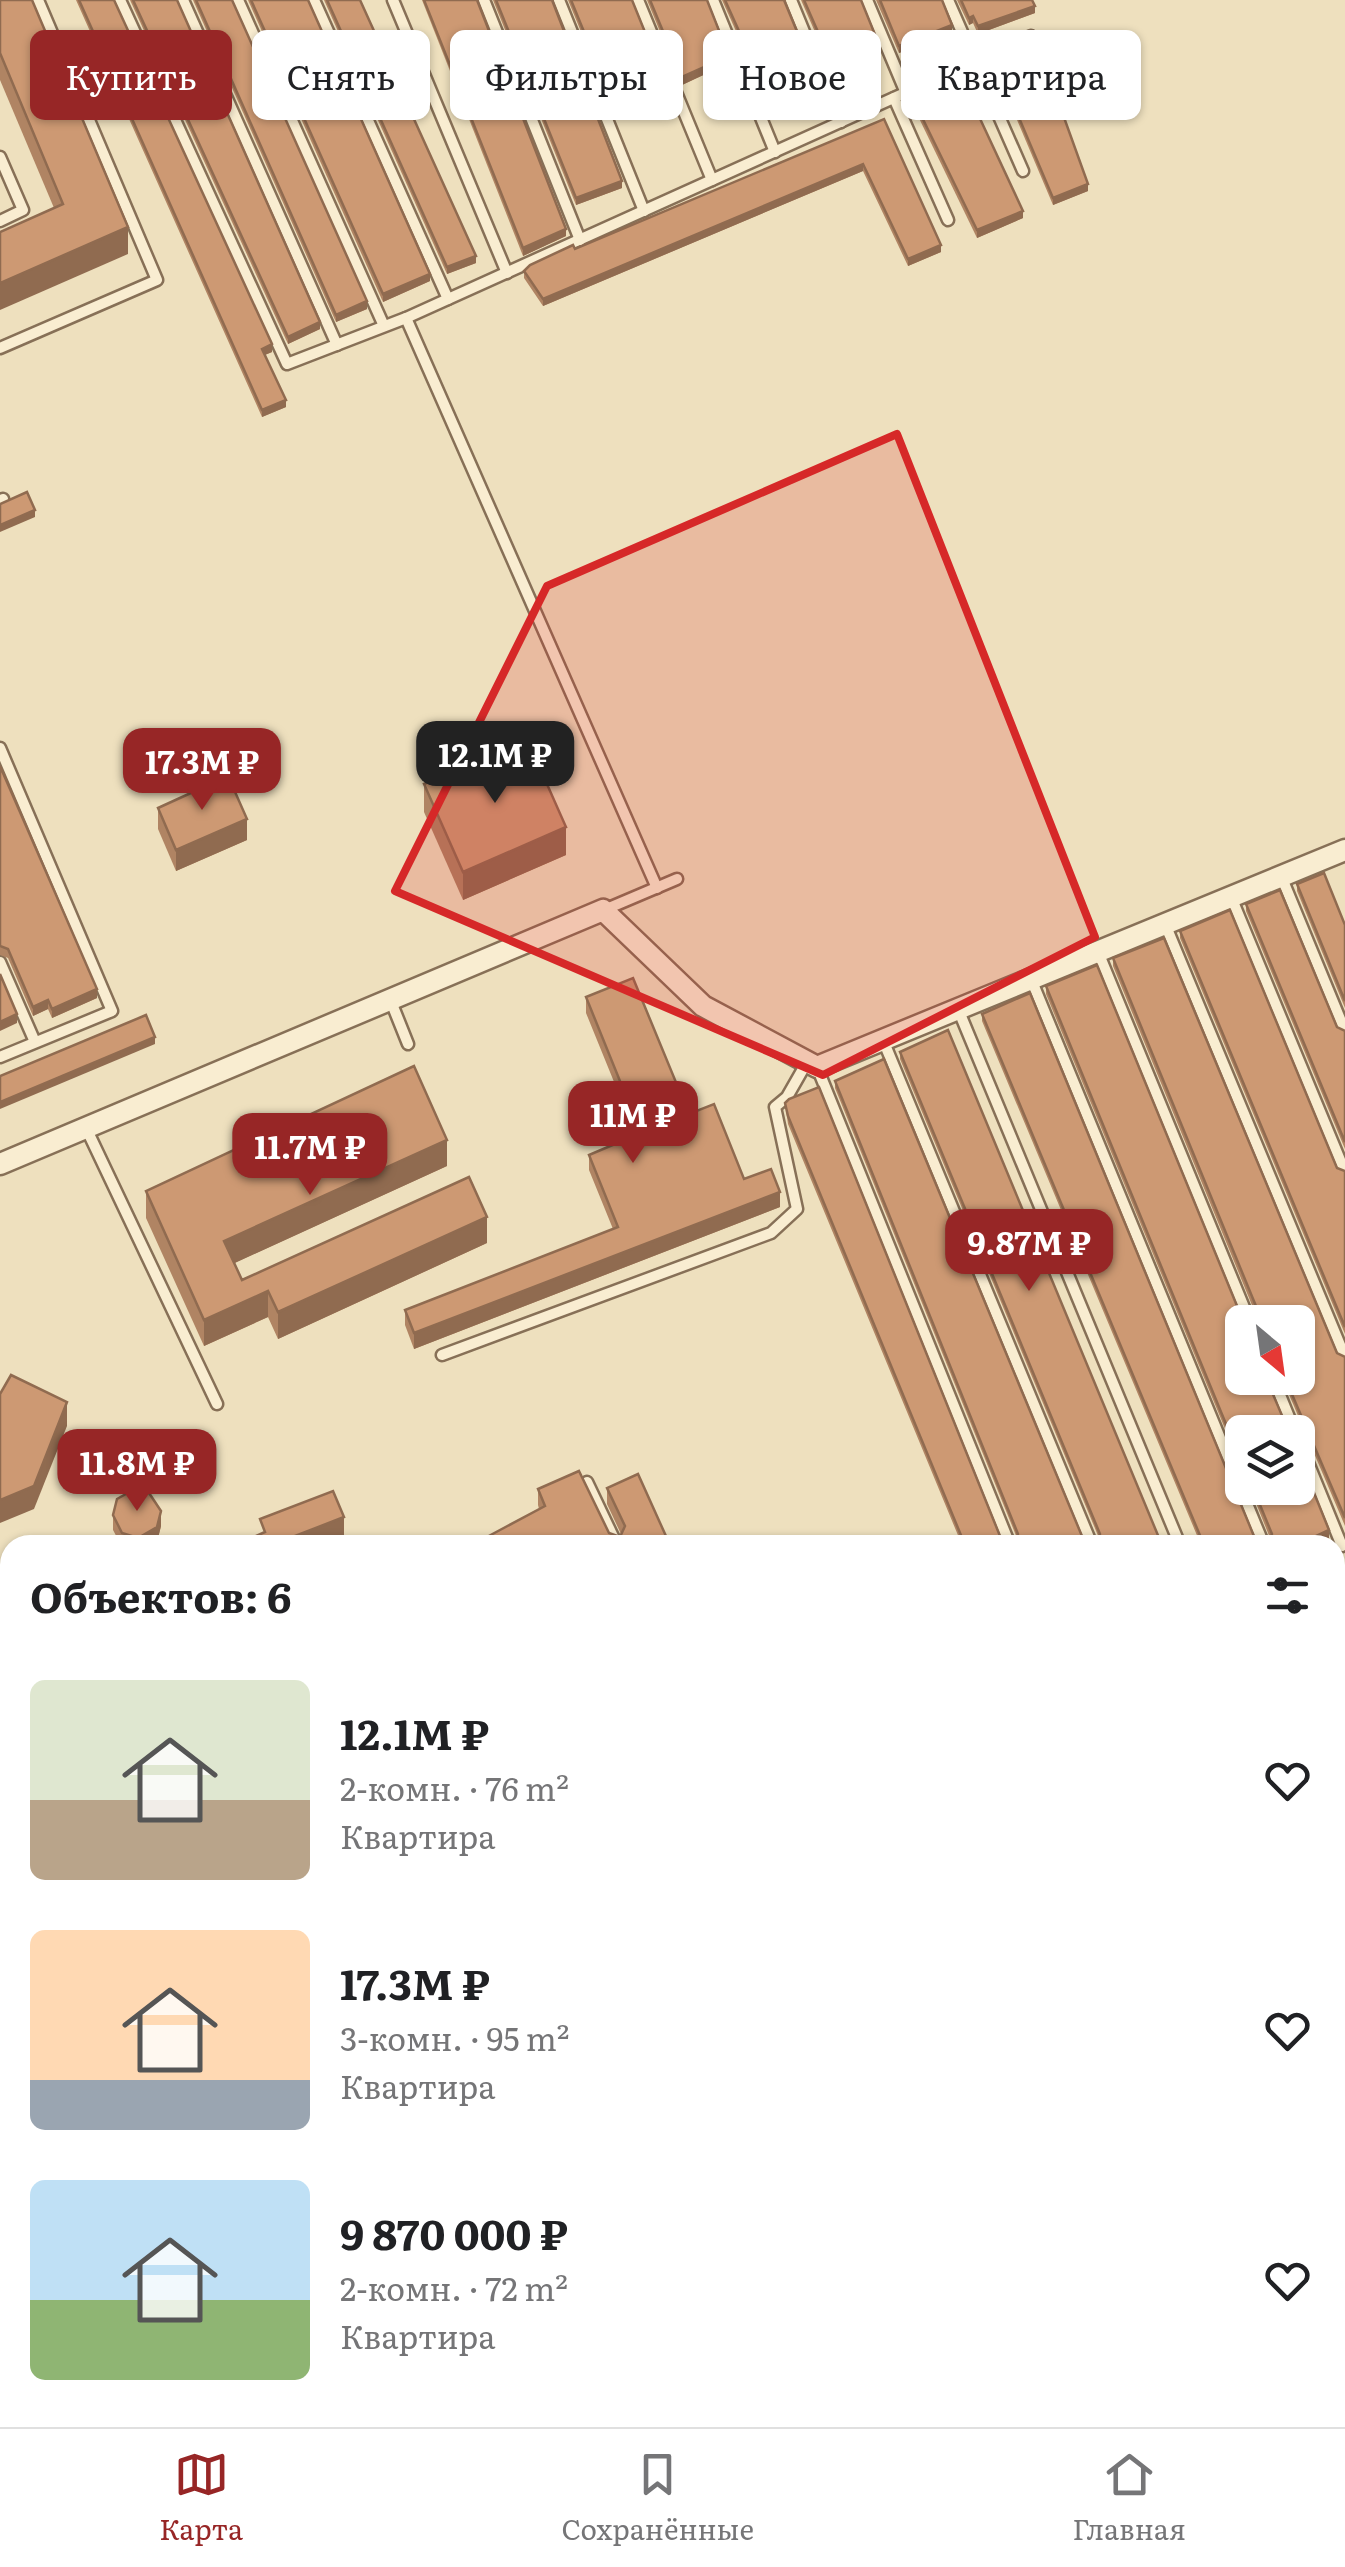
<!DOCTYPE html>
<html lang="ru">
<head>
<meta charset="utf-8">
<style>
  :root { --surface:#fff; --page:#f2f2f2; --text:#202124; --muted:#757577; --line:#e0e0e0; --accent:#972626 }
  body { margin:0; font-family:Literata,serif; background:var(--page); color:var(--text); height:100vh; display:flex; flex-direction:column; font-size:38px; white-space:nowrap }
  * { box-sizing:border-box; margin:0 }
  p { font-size:32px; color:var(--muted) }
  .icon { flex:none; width:55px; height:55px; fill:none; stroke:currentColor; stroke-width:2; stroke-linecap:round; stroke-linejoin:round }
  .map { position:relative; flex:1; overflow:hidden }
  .drawer { position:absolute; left:0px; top:1535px; width:1345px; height:892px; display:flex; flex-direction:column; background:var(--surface); border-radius:30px 30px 0 0; box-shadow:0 2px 8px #0004 }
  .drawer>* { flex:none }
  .hud { position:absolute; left:30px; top:30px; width:1285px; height:90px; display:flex; gap:20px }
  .needle { width:65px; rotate:151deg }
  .controls { position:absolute; left:1225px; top:1305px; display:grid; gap:20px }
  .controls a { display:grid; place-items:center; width:90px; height:90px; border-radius:15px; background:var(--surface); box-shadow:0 2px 8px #0004; font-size:50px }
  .price { position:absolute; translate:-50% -85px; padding:0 22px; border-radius:20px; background:var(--accent); color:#fff; font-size:32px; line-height:65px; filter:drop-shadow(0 2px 5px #0008) }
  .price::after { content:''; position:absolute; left:50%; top:60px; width:30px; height:22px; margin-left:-15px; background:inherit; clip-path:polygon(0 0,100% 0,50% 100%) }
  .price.on { background:#222; color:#fff }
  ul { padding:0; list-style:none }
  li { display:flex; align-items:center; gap:30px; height:250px; padding:0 30px }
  li span { display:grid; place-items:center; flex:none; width:280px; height:200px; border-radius:15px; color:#555 }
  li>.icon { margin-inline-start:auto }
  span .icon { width:120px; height:120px; fill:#fffc; stroke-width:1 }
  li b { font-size:42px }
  h2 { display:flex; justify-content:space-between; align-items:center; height:120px; padding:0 30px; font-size:42px }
  .tag { padding:0 35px; border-radius:15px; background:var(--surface); box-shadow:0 2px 8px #0004; font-size:35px; line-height:90px }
  .tag.on { background:var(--accent); color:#fff }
  .menu { display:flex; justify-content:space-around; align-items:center; height:140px; border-top:2px solid var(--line); background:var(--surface); font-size:28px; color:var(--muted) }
  .menu a { display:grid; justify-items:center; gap:5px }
  .menu .on { color:var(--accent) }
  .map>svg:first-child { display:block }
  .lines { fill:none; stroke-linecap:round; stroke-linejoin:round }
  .service-casing { stroke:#877057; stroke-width:15 }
  .minor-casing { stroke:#877057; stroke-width:25 }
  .path { stroke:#877057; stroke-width:5; stroke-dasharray:8 5; stroke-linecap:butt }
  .service { stroke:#f9edd1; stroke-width:10 }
  .minor { stroke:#f9edd1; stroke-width:20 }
  .wall { fill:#b08463 }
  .shaded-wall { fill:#906b50 }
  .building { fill:#cd9973; stroke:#906b50; stroke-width:2.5 }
  .marked { fill:#d62828; fill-opacity:0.2; stroke:#d62828; stroke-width:8; stroke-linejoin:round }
</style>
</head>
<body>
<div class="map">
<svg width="1345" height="2427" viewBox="0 0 1345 2427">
  <rect width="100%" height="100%" fill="#eee0be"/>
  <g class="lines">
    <defs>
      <g id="service">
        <path d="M 120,0 L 287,364 L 406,318 L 1031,36"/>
        <path d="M 183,0 L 337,345"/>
        <path d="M 238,0 L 384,326"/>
        <path d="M 314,0 L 448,299"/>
        <path d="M 393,0 L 507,273"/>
        <path d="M 484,0 L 580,240"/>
        <path d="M 559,0 L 644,211"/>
        <path d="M 638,0 L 712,180"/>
        <path d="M 713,0 L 775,152"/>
        <path d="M 791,0 L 841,122"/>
        <path d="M 867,0 L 906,93"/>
        <path d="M 948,0 L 1023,171"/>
        <path d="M 894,98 L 948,220"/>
        <path d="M 0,157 L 23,210 L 0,221"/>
        <path d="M 406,318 L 657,888"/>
        <path d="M 0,348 L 157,280 L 38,0"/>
        <path d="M 0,501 L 3,499"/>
        <path d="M 0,748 L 112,1011 L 0,1057"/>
        <path d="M 1281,876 L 1345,1031"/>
        <path d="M 1231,897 L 1345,1172"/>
        <path d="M 604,910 L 677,879"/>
        <path d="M 1165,924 L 1345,1357"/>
        <path d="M 1098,952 L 1250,1322"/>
        <path d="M 0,962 L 35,1042"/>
        <path d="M 1031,979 L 1264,1545"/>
        <path d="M 390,999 L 408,1044"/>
        <path d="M 958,1009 L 1180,1545"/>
        <path d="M 883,1040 L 1092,1545"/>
        <path d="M 817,1067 L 1010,1545"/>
        <path d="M 87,1130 L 217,1404"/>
        <path d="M 442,1355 L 771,1233 L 797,1209 L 775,1107 L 787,1097 L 807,1062"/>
        <path d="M 1273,1378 L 1295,1432"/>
        <path d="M 1298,1438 L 1342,1546"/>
        <path d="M 587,1482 L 617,1545"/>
        <path d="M 0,1646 L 10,1642"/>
        <path d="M 0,1920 L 10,1915"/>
        <path d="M 0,2355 L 10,2350"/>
        <path d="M 202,2418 L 206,2427"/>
        <path d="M 416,2418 L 420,2427"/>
        <path d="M 620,2418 L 629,2427"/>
        <path d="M 497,2427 L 519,2418"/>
      </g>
      <g id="minor">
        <path d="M 0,1164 L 603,910 L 703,1006 L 817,1067 L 1345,850"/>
        <path d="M 0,2176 L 10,2197"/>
        <path d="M 110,2418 L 114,2427"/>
      </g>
    </defs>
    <use href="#service" class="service-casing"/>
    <use href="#minor" class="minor-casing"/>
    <g class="path">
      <path d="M 1335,1602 L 1345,1603"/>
      <path d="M 0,2022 L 10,2048"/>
      <path d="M 1335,2125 L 1345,2126"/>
      <path d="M 47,2418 L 51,2427"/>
      <path d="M 152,2418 L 156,2427"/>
      <path d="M 18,2427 L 25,2418"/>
    </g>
    <use href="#service" class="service"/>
    <use href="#minor" class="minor"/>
  </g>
  <g class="wall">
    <path d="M 0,0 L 128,254 L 54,208 L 0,80 Z"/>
    <path d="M 76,0 L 114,0 L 272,352 L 265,355 L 286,407 L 262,417 Z"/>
    <path d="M 130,0 L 177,0 L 320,329 L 288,344 Z"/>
    <path d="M 193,0 L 232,0 L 367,309 L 336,322 Z"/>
    <path d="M 248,0 L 308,0 L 430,281 L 383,302 Z"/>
    <path d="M 324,0 L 360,0 L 476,263 L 447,274 Z"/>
    <path d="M 422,0 L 477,0 L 566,236 L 523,256 Z"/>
    <path d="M 493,0 L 552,0 L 622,188 L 576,205 Z"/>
    <path d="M 568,0 L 632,0 L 666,91 L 614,112 Z"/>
    <path d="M 647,0 L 707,0 L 729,63 L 682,85 Z"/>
    <path d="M 722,0 L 785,0 L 817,87 L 771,109 Z"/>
    <path d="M 801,0 L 861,0 L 878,49 L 857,58 L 859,70 L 836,80 Z"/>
    <path d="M 876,0 L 942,0 L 952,32 L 899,53 Z"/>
    <path d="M 957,0 L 1032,0 L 1035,13 L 978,34 L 973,23 L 969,25 Z"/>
    <path d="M 995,61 L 1088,191 L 1053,205 L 995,68 Z"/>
    <path d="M 916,105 L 1023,218 L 977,238 L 916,112 Z"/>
    <path d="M 884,119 L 941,252 L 908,266 L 863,171 L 543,306 L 524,278 L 524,271 Z"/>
    <path d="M 0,766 L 97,998 L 52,1018 L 48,1009 L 33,1016 L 8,958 L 0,955 Z"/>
    <path d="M 424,784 L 566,855 L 463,900 L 424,812 Z"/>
    <path d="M 158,808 L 247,840 L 176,871 L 158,829 Z"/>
    <path d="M 1297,884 L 1345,925 L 1345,1008 L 1297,891 Z"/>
    <path d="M 1246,904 L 1337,1027 L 1345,1031 L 1345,1149 L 1246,911 Z"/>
    <path d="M 1180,931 L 1337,1168 L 1345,1171 L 1345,1334 L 1180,938 Z"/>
    <path d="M 1113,958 L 1337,1353 L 1345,1357 L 1345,1526 L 1282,1378 L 1298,1378 L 1256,1315 L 1113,966 Z"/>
    <path d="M 1046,986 L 1242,1318 L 1242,1470 L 1046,994 Z"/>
    <path d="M 586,997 L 744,1179 L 780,1207 L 414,1349 L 405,1325 L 405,1310 L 613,1229 L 589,1170 L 589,1155 L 636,1136 L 586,1013 Z"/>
    <path d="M 982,1014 L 1256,1541 L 1264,1545 L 1201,1545 L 982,1021 Z"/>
    <path d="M 900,1052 L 1162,1545 L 1099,1538 L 900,1059 Z"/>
    <path d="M 835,1081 L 1084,1541 L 1017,1538 L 835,1088 Z"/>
    <path d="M 785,1103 L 1002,1541 L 1013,1545 L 962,1545 L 788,1124 Z"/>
    <path d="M 447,1166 L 234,1263 L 242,1280 L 487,1243 L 278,1339 L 268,1317 L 204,1346 L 146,1218 L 146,1191 Z"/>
    <path d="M 607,1488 L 670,1545 L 472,1545 L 539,1509 L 538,1505 L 538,1489 L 609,1533 L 620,1537 L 621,1534 L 607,1504 Z"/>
    <path d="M 1250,1488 L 1298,1488 L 1329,1538 L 1270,1538 Z"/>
    <path d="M 113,1515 L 161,1526 L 157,1542 L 151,1545 L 121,1545 L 113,1530 Z"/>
    <path d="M 10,1930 L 10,1987 L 5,1975 L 5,1932 Z"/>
    <path d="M 247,2418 L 317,2418 L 317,2427 L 252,2427 Z"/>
  </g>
  <g class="shaded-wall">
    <path d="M 1035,6 L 1035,13 L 978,34 L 978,26 Z"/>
    <path d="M 973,16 L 973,23 L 969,25 L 969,18 Z"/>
    <path d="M 952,25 L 952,32 L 899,53 L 899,46 Z"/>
    <path d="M 878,42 L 878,49 L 855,60 L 855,52 Z"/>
    <path d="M 729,56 L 729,63 L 682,85 L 682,77 Z"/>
    <path d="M 859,63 L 859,70 L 836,80 L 836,73 Z"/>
    <path d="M 817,80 L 817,87 L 771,109 L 771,102 Z"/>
    <path d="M 666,84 L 666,91 L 614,112 L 614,105 Z"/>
    <path d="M 863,164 L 863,171 L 543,306 L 543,299 Z"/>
    <path d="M 622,181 L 622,188 L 576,205 L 576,198 Z"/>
    <path d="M 1088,184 L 1088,191 L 1053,205 L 1053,198 Z"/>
    <path d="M 1023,211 L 1023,218 L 977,238 L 977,230 Z"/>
    <path d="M 128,227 L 128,254 L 0,310 L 0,283 Z"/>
    <path d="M 566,229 L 566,236 L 523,256 L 523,248 Z"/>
    <path d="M 941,245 L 941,252 L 908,266 L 908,259 Z"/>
    <path d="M 476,256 L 476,263 L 447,274 L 447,267 Z"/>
    <path d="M 430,274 L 430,281 L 383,302 L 383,294 Z"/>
    <path d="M 367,301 L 367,309 L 336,322 L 336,315 Z"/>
    <path d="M 320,322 L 320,329 L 288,344 L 288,337 Z"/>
    <path d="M 272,344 L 272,352 L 262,356 L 262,349 Z"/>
    <path d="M 286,400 L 286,407 L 262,417 L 262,410 Z"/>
    <path d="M 35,510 L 35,517 L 0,532 L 0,525 Z"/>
    <path d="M 247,819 L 247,840 L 176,871 L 176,850 Z"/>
    <path d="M 566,827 L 566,855 L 463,900 L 463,872 Z"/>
    <path d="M 97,989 L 97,998 L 52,1018 L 52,1009 Z"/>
    <path d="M 48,1000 L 48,1009 L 33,1016 L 33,1007 Z"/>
    <path d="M 17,1014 L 17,1023 L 0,1031 L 0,1022 Z"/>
    <path d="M 155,1037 L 155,1044 L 0,1109 L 0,1102 Z"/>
    <path d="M 447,1140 L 447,1166 L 224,1268 L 224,1241 Z"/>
    <path d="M 780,1192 L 780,1207 L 414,1349 L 414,1333 Z"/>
    <path d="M 487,1217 L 487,1243 L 278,1339 L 278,1312 Z"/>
    <path d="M 268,1291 L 268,1317 L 204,1346 L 204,1320 Z"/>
    <path d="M 67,1402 L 67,1426 L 34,1509 L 0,1523 L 0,1500 Z"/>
    <path d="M 161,1511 L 161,1526 L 157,1542 L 151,1545 L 138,1545 L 138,1538 Z"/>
    <path d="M 344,1517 L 344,1544 L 277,1545 L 277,1543 Z"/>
    <path d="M 1329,1530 L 1329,1538 L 1313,1545 L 1297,1545 Z"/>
    <path d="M 10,1761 L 10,1807 L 0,1811 L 0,1765 Z"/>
    <rect x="267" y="2418" width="50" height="9"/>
  </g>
  <g class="building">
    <path d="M 0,0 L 32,0 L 128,227 L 0,283 L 0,232 L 63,204 L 0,53 Z"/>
    <path d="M 79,0 L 114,0 L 272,344 L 262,349 L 286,400 L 262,410 Z"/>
    <path d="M 133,0 L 177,0 L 320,322 L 288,337 Z"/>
    <path d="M 196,0 L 232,0 L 367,301 L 336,315 Z"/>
    <path d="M 251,0 L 308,0 L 430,274 L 383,294 Z"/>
    <path d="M 327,0 L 360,0 L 476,256 L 447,267 Z"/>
    <path d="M 424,0 L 477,0 L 566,229 L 523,248 Z"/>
    <path d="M 496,0 L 552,0 L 622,181 L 576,198 Z"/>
    <path d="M 571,0 L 632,0 L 666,84 L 614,105 Z"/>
    <path d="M 650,0 L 707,0 L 729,56 L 682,77 Z"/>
    <path d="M 725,0 L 784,0 L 817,80 L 771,102 Z"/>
    <path d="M 804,0 L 861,0 L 878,42 L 855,52 L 859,63 L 836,73 Z"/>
    <path d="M 880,0 L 942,0 L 952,25 L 899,46 Z"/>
    <path d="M 961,0 L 1032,0 L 1035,6 L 978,26 L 973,16 L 969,18 Z"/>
    <path d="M 1039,48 L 1088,184 L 1053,198 L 995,61 Z"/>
    <path d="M 962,80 L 1023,211 L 977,230 L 916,105 Z"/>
    <path d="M 884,119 L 941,245 L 908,259 L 863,164 L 543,299 L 524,271 L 530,265 L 573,245 L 575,249 Z"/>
    <path d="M 27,492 L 35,510 L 0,525 L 0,504 Z"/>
    <path d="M 527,739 L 566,827 L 463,872 L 424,784 Z"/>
    <path d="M 0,766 L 97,989 L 52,1009 L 48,1000 L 33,1007 L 8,949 L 0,946 Z"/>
    <path d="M 228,776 L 247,819 L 176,850 L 158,808 Z"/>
    <path d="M 1324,873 L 1345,925 L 1345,1001 L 1297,884 Z"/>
    <path d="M 1280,890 L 1337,1027 L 1345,1031 L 1345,1142 L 1246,904 Z"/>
    <path d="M 1230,910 L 1337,1168 L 1345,1171 L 1345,1327 L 1180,931 Z"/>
    <path d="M 1164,938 L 1337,1353 L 1345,1357 L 1345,1518 L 1285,1378 L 1298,1378 L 1298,1322 L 1253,1322 L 1258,1311 L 1113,958 Z"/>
    <path d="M 1097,965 L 1242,1318 L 1251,1322 L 1242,1322 L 1242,1378 L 1266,1378 L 1289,1432 L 1242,1432 L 1242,1463 L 1046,986 Z"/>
    <path d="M 0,974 L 17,1014 L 0,1022 Z"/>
    <path d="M 633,978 L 689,1114 L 714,1104 L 744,1179 L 771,1169 L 780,1192 L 414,1333 L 405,1310 L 618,1227 L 589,1155 L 641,1133 L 586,997 Z"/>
    <path d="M 1030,993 L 1256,1541 L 1264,1545 L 1204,1545 L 982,1014 Z"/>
    <path d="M 146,1015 L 155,1037 L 0,1102 L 0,1076 Z"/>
    <path d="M 948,1030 L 1162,1545 L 1096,1545 L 1100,1534 L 900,1052 Z"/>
    <path d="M 884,1059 L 1084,1541 L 1095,1545 L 1014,1545 L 1018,1534 L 835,1081 Z"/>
    <path d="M 414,1066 L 447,1140 L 224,1241 L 242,1280 L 469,1177 L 487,1217 L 278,1312 L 268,1291 L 204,1320 L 146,1191 Z"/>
    <path d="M 819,1087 L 1002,1541 L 1013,1545 L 965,1545 L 788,1116 L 785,1103 L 789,1099 Z"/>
    <path d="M 11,1375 L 67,1402 L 34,1486 L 0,1500 L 0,1394 Z"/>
    <path d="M 1298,1453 L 1329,1530 L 1297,1545 L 1267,1545 L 1272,1534 L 1253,1488 L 1298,1488 Z"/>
    <path d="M 579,1471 L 609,1533 L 620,1537 L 625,1526 L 607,1488 L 638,1474 L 670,1545 L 472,1545 L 545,1506 L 538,1489 Z"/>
    <path d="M 133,1490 L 149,1493 L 161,1511 L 157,1527 L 138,1538 L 122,1533 L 113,1515 L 117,1499 Z"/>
    <path d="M 333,1491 L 344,1517 L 277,1543 L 278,1545 L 241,1545 L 240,1543 L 265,1532 L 260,1519 Z"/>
    <path d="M 2,1715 L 10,1733 L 10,1761 L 0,1765 L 0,1716 Z"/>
    <path d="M 10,1930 L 10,1944 L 5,1932 Z"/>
    <path d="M 511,2418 L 571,2418 L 575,2427 L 510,2427 L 514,2425 Z"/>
    <path d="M 720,2418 L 992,2418 L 993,2420 L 999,2418 L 1018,2418 L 1022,2427 L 724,2427 Z"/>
  </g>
  <path class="marked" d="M 897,434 L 1095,937 L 823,1075 L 395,891 L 547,586 Z"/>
</svg>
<div class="controls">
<a><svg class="needle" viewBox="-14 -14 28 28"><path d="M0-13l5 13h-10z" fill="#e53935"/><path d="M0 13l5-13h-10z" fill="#757577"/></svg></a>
<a><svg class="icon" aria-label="layers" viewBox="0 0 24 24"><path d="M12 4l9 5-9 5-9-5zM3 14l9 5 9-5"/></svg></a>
</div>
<b class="price on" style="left:495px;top:806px">12.1M ₽</b>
<b class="price" style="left:202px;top:813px">17.3M ₽</b>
<b class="price" style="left:633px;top:1166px">11M ₽</b>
<b class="price" style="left:310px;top:1198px">11.7M ₽</b>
<b class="price" style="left:1029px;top:1294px">9.87M ₽</b>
<b class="price" style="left:137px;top:1514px">11.8M ₽</b>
<div class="hud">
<a class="tag on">Купить</a>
<a class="tag">Снять</a>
<a class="tag">Фильтры</a>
<a class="tag">Новое</a>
<a class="tag">Квартира</a>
</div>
<section class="drawer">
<h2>Объектов: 6<svg class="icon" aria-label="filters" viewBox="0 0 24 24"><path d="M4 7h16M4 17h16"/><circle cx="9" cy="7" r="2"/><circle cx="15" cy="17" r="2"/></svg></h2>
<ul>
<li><span style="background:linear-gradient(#dfe7d0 60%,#b9a48a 0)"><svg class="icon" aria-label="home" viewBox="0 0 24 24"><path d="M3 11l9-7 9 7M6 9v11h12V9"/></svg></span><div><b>12.1M ₽</b><p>2-комн. · 76 m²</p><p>Квартира</p></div><svg class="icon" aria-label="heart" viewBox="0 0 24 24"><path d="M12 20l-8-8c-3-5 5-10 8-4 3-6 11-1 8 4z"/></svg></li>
<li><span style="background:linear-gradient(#ffd9b3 75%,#9aa5b1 0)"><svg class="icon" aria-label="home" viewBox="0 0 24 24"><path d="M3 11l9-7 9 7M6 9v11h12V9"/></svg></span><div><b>17.3M ₽</b><p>3-комн. · 95 m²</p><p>Квартира</p></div><svg class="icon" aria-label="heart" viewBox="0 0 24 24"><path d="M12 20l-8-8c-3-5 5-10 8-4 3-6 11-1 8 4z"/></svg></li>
<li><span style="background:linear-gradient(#bfe0f5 60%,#8fb573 0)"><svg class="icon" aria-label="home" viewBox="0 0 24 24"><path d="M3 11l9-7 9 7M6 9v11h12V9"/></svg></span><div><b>9 870 000 ₽</b><p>2-комн. · 72 m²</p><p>Квартира</p></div><svg class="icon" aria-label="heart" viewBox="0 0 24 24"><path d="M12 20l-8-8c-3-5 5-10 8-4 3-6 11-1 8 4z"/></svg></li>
</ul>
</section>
</div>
<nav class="menu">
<a class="on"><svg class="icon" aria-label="map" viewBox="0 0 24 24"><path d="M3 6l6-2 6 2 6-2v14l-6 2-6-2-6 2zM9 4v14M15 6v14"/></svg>Карта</a>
<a><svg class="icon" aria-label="saved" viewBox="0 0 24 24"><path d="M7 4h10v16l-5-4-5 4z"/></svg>Сохранённые</a>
<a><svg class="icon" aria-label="home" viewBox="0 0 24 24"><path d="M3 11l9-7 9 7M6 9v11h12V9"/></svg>Главная</a>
</nav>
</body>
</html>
